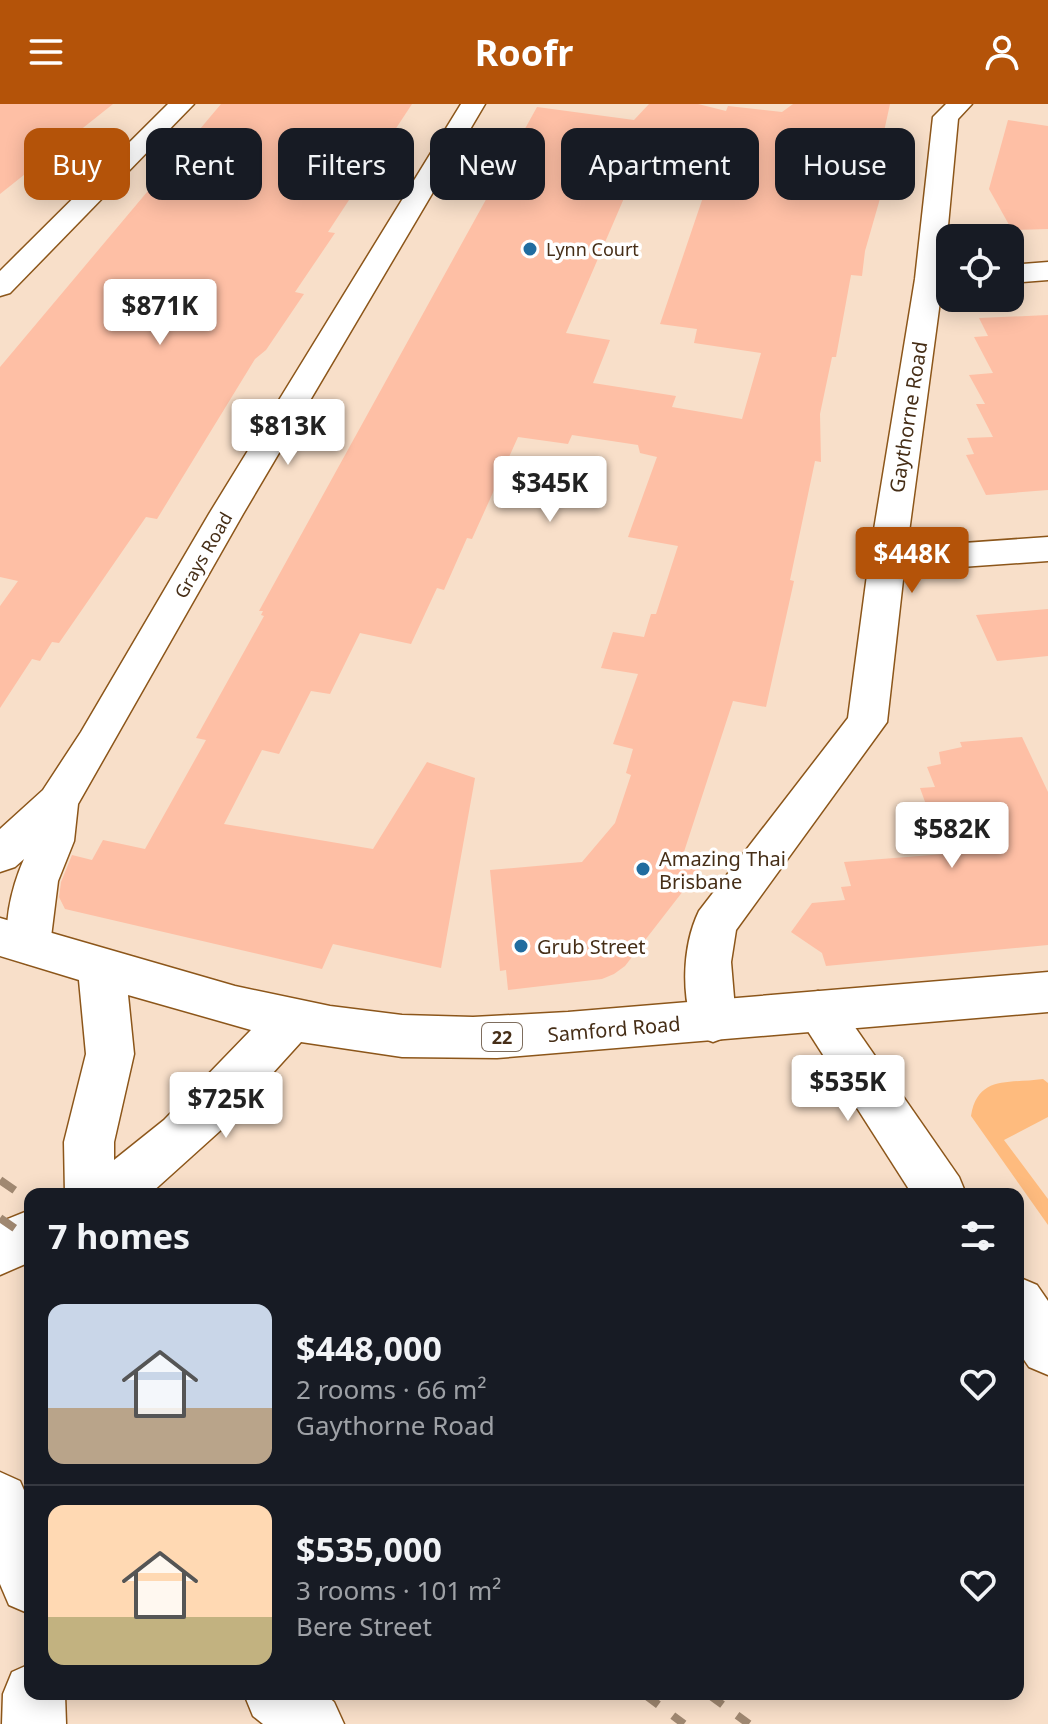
<!DOCTYPE html>
<html lang="en">
<head>
<meta charset="utf-8">
<style>
  :root { --surface:#171b24; --page:#20242c; --text:#f1f3f6; --muted:#9ea1a6; --line:#363941; --accent:#b45309 }
  body { margin:0; font-family:"Noto Sans",sans-serif; background:var(--page); color:var(--text); height:100vh; display:flex; flex-direction:column; font-size:30px; white-space:nowrap }
  * { box-sizing:border-box; margin:0 }
  p { font-size:26px; color:var(--muted) }
  .icon { flex:none; width:44px; height:44px; fill:none; stroke:currentColor; stroke-width:2; stroke-linecap:round; stroke-linejoin:round }
  .map { position:relative; flex:1; overflow:hidden }
  .drawer { position:absolute; left:24px; top:1084px; width:1000px; height:512px; display:flex; flex-direction:column; background:var(--surface); border-radius:16px; box-shadow:0 4px 20px #0003 }
  .drawer>* { flex:none }
  .guide { position:absolute; left:24px; top:24px; width:1000px; height:72px; display:flex; gap:16px }
  .fabs { position:absolute; left:936px; top:120px; display:grid; gap:16px }
  .fabs a { display:grid; place-items:center; width:88px; height:88px; border-radius:16px; background:var(--surface); box-shadow:0 4px 20px #0003; font-size:40px }
  .price { position:absolute; translate:-50% -68px; padding:0 18px; border-radius:8px; background:#fff; color:#222; font-size:26px; line-height:52px; filter:drop-shadow(0 2px 4px #0008) }
  .price::after { content:''; position:absolute; left:50%; top:48px; width:24px; height:18px; margin-left:-12px; background:inherit; clip-path:polygon(0 0,100% 0,50% 100%) }
  .price.active { background:var(--accent); color:#fff }
  ul { padding:0; list-style:none }
  li { display:flex; align-items:center; gap:24px; height:200px; padding:0 24px }
  li+li { border-top:2px solid var(--line) }
  li span { display:grid; place-items:center; flex:none; width:224px; height:160px; border-radius:16px; color:#555 }
  li>.icon { margin-inline-start:auto }
  span .icon { width:96px; height:96px; fill:#fffc; stroke-width:1 }
  li b { font-size:34px }
  h2 { display:flex; justify-content:space-between; align-items:center; height:96px; padding:0 24px; font-size:34px }
  .tag { padding:0 28px; border-radius:16px; background:var(--surface); box-shadow:0 4px 20px #0003; font-size:28px; line-height:72px }
  .tag.active { background:var(--accent); color:#fff }
  header { display:flex; justify-content:space-between; align-items:center; height:104px; padding:0 24px; background:var(--accent); color:#fff; font-size:36px; font-weight:700 }
  .map>svg:first-child { display:block }
  .green { fill:#febb7e }
  .building { fill:#febfa5; fill-rule:evenodd }
  .lines { fill:none; stroke-linecap:round; stroke-linejoin:round }
  .minor-casing { stroke:#8c561a; stroke-width:3 }
  .major-casing { stroke:#8c561a; stroke-width:3 }
  .minor { fill:#fff; fill-rule:evenodd }
  .major { fill:#fff; fill-rule:evenodd }
  .rail { stroke:#a08871; stroke-width:8; stroke-dasharray:18 18; stroke-linecap:butt }
  .poi-dot { fill:#216c9f; stroke:#fff; stroke-width:3 }
  .labels { text-anchor:middle; dominant-baseline:central; stroke-width:7; stroke-linejoin:round; paint-order:stroke }
  .far-poi-label { font-size:18px; fill:#462e17; stroke:#fff; text-anchor:start }
  .far-street-label { font-size:18px; fill:#462e17; stroke:#fff }
  .shield { fill:#fff; stroke:#7e6d5d; stroke-width:2 }
  .shield-label { font-size:18px; font-weight:bold; fill:#462e17 }
  .street-label { font-size:20px; fill:#462e17; stroke:#fff }
  .poi-label { font-size:20px; fill:#462e17; stroke:#fff; text-anchor:start }
</style>
</head>
<body>
<header><svg class="icon" aria-label="menu" viewBox="0 0 24 24"><path d="M4 6h16M4 12h16M4 18h16"/></svg>Roofr<svg class="icon" aria-label="person" viewBox="0 0 24 24"><circle cx="12" cy="8" r="4"/><path d="M4 21q1-7 8-7t8 7"/></svg></header>
<div class="map">
<svg width="1048" height="1620" viewBox="0 0 1048 1620">
  <rect width="100%" height="100%" fill="#f8dfc9"/>
  <path class="green" d="M 1043,975 L 1048,979 L 1048,1013 L 1004,1036 L 1048,1095 L 1048,1121 L 971,1012 C 978,971 1008,980 1043,975 Z"/>
  <g class="building">
    <path d="M 0,0 L 113,0 L 0,90 Z"/>
    <path d="M 221,0 L 412,0 L 328,128 L 335,129 L 295,188 L 304,190 L 266,246 L 255,255 L 157,415 L 146,413 L 59,539 L 52,538 L 40,557 L 32,555 L 0,604 L 0,502 L 18,477 L 0,473 L 0,263 Z"/>
    <path d="M 649,0 L 698,0 L 726,7 L 728,2 L 782,8 L 793,0 L 890,0 L 876,64 L 881,65 L 880,69 L 887,70 L 865,147 L 862,172 L 851,171 L 836,253 L 832,253 L 820,310 L 821,358 L 815,357 L 790,476 L 794,477 L 766,603 L 733,597 L 682,754 L 704,760 L 625,862 L 614,870 L 602,875 L 508,886 L 506,866 L 500,867 L 490,766 L 582,758 L 615,719 L 631,671 L 626,669 L 633,645 L 613,640 L 638,570 L 601,564 L 613,528 L 644,533 L 651,510 L 656,510 L 678,442 L 628,433 L 657,353 L 640,349 L 638,341 L 572,331 L 568,340 L 518,333 L 472,435 L 467,434 L 444,486 L 437,484 L 411,540 L 360,529 L 330,590 L 311,587 L 279,650 L 262,646 L 224,720 L 373,745 L 427,658 L 475,674 L 441,864 L 333,840 L 322,865 L 65,805 L 59,793 L 61,778 L 72,751 L 92,756 L 103,736 L 145,745 L 206,636 L 196,634 L 264,512 L 261,511 L 263,507 L 259,507 L 537,3 L 634,16 ZM 646,43 L 717,52 L 660,220 L 697,225 L 694,239 L 761,249 L 742,315 L 672,303 L 676,292 L 593,279 L 610,236 L 566,229 Z"/>
    <path d="M 1008,16 L 1048,22 L 1048,125 L 1012,126 L 989,85 Z"/>
    <path d="M 1048,211 L 1048,386 L 986,391 L 966,351 L 974,350 L 967,334 L 993,333 L 976,300 L 985,300 L 969,271 L 993,269 L 974,233 L 988,232 L 979,214 Z"/>
    <path d="M 1048,505 L 1048,552 L 997,557 L 976,511 Z"/>
    <path d="M 1022,633 L 1048,688 L 1048,841 L 826,862 L 822,849 L 791,828 L 812,799 L 845,796 L 841,783 L 851,782 L 844,758 L 944,750 L 920,684 L 935,683 L 927,663 L 941,660 L 939,648 L 962,643 L 960,638 Z"/>
  </g>
  <g class="lines">
    <defs>
      <g id="minor">
        <path d="M 168,0 L 194,0 L 10,189 L 0,192 L 0,167 Z"/>
        <path d="M 461,0 L 485,0 L 243,410 L 78,700 L 74,737 L 58,777 L 50,841 L 44,854 L 28,860 L 12,854 C 0,827 12,782 24,755 L 15,763 L 0,768 L 0,725 L 43,686 L 81,628 L 209,410 Z"/>
        <path d="M 946,0 L 972,0 L 958,15 L 943,175 L 907,443 L 1048,433 L 1048,457 L 904,467 L 887,618 L 736,826 L 731,858 L 736,917 L 729,932 L 713,938 L 697,932 C 680,896 682,842 699,807 L 848,614 L 869,456 L 915,175 L 933,13 Z"/>
        <path d="M 1048,158 L 1048,176 L 1010,179 L 1010,161 Z"/>
        <path d="M 818,887 L 834,893 L 959,1073 L 966,1090 L 912,1090 L 795,907 L 802,893 Z"/>
        <path d="M 1018,1173 L 1037,1181 L 1048,1197 L 1048,1271 L 1029,1263 L 1018,1247 Z"/>
        <path d="M 0,1368 L 20,1377 L 30,1400 L 30,1510 L 9,1501 L 0,1480 Z"/>
        <path d="M 30,1560 L 30,1590 L 65,1590 L 66,1620 L 2,1620 L 3,1590 L 12,1568 Z"/>
        <path d="M 244,1590 L 325,1590 L 334,1598 L 344,1620 L 263,1620 L 253,1612 Z"/>
      </g>
      <g id="major">
        <path d="M 0,814 L 235,882 L 330,902 L 402,911 L 473,913 L 568,908 L 1048,868 L 1048,908 L 497,954 L 402,953 L 301,938 L 221,1026 L 150,1090 L 65,1090 L 64,1038 L 86,950 L 79,876 L 0,852 ZM 128,891 L 251,926 L 164,1016 L 114,1056 L 114,1038 L 134,950 Z"/>
        <path d="M 30,1106 L 30,1158 L 0,1171 L 0,1118 Z"/>
      </g>
    </defs>
    <use href="#minor" class="minor-casing"/>
    <use href="#major" class="major-casing"/>
    <use href="#minor" class="minor"/>
    <use href="#major" class="major"/>
    <g class="rail">
      <path d="M 0,1076 L 30,1097"/>
      <path d="M 0,1114 L 30,1135"/>
      <path d="M 644,1590 L 684,1620"/>
      <path d="M 708,1590 L 749,1620"/>
    </g>
  </g>
  <g class="poi-dot">
    <circle cx="530" cy="145" r="8"/>
    <circle cx="643" cy="765" r="8"/>
    <circle cx="521" cy="842" r="8"/>
  </g>
  <g class="labels">
    <g class="far-poi-label">
      <text x="546" y="145">Lynn Court</text>
    </g>
    <g class="far-street-label">
      <text transform="translate(203 451) rotate(-60)">Grays Road</text>
    </g>
    <rect class="shield" x="482" y="919" width="40" height="28" rx="6"/>
    <g class="shield-label">
      <text x="502" y="933">22</text>
    </g>
    <g class="street-label">
      <text transform="translate(908 313) rotate(-81)">Gaythorne Road</text>
      <text transform="translate(614 925) rotate(-5)">Samford Road</text>
    </g>
    <g class="poi-label">
      <text x="659" y="754">Amazing Thai<tspan x="659" dy="23">Brisbane</tspan></text>
      <text x="537" y="842">Grub Street</text>
    </g>
  </g>
</svg>
<div class="fabs">
<a><svg class="icon" aria-label="locate" viewBox="0 0 24 24"><circle cx="12" cy="12" r="6"/><path d="M12 2v4M12 18v4M2 12h4M18 12h4"/></svg></a>
</div>
<b class="price" style="left:160px;top:243px">$871K</b>
<b class="price" style="left:288px;top:363px">$813K</b>
<b class="price" style="left:550px;top:420px">$345K</b>
<b class="price active" style="left:912px;top:491px">$448K</b>
<b class="price" style="left:952px;top:766px">$582K</b>
<b class="price" style="left:848px;top:1019px">$535K</b>
<b class="price" style="left:226px;top:1036px">$725K</b>
<div class="guide">
<a class="tag active">Buy</a>
<a class="tag">Rent</a>
<a class="tag">Filters</a>
<a class="tag">New</a>
<a class="tag">Apartment</a>
<a class="tag">House</a>
</div>
<section class="drawer">
<h2>7 homes<svg class="icon" aria-label="filters" viewBox="0 0 24 24"><path d="M4 7h16M4 17h16"/><circle cx="9" cy="7" r="2"/><circle cx="15" cy="17" r="2"/></svg></h2>
<ul>
<li><span style="background:linear-gradient(#c9d6e8 65%,#b9a48a 0)"><svg class="icon" aria-label="home" viewBox="0 0 24 24"><path d="M3 11l9-7 9 7M6 9v11h12V9"/></svg></span><div><b>$448,000</b><p>2 rooms · 66 m²</p><p>Gaythorne Road</p></div><svg class="icon" aria-label="heart" viewBox="0 0 24 24"><path d="M12 20l-8-8c-3-5 5-10 8-4 3-6 11-1 8 4z"/></svg></li>
<li><span style="background:linear-gradient(#ffd9b3 70%,#c2b280 0)"><svg class="icon" aria-label="home" viewBox="0 0 24 24"><path d="M3 11l9-7 9 7M6 9v11h12V9"/></svg></span><div><b>$535,000</b><p>3 rooms · 101 m²</p><p>Bere Street</p></div><svg class="icon" aria-label="heart" viewBox="0 0 24 24"><path d="M12 20l-8-8c-3-5 5-10 8-4 3-6 11-1 8 4z"/></svg></li>
</ul>
</section>
</div>
</body>
</html>
